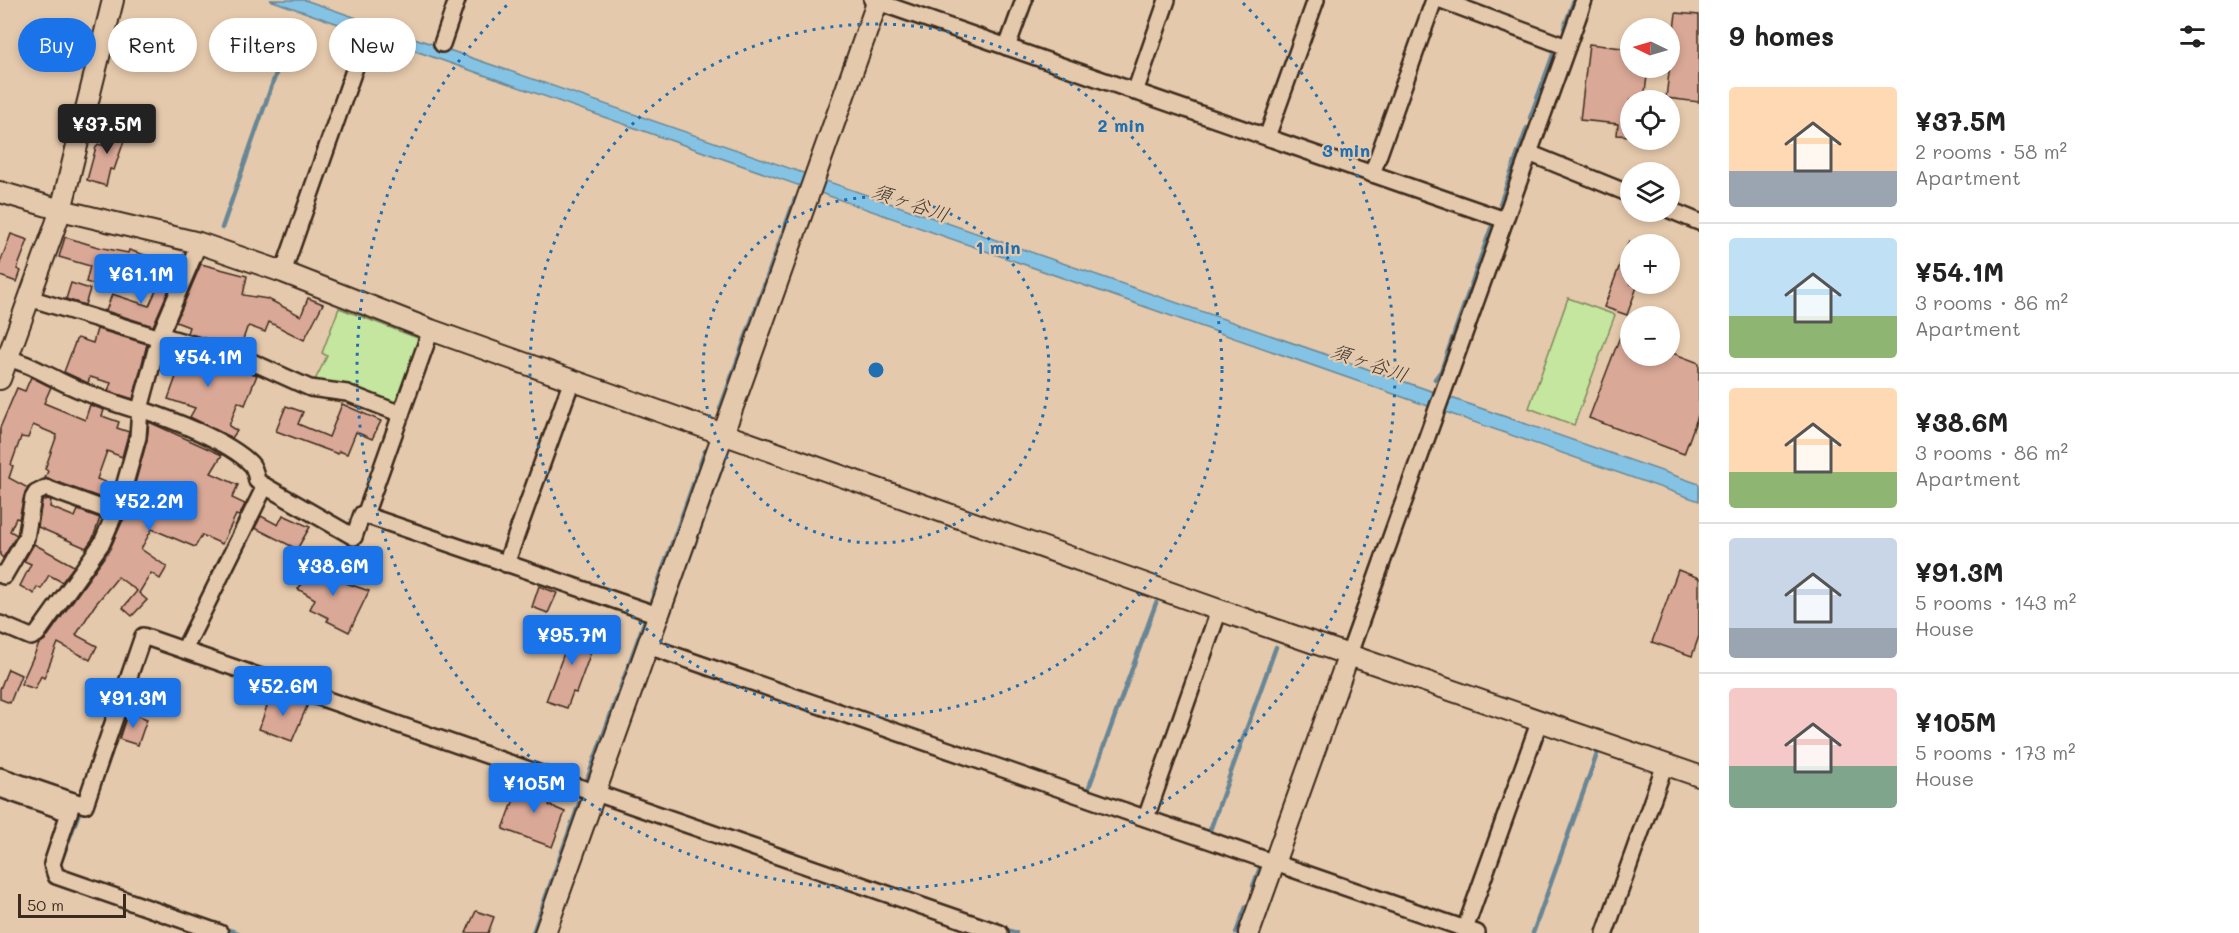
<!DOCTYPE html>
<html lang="en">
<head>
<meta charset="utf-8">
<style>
  :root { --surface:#fff; --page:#f6f6f6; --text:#222; --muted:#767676; --line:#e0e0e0; --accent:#1a73e8 }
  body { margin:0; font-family:Mali,"Klee One",sans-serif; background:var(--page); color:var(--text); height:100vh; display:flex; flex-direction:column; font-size:22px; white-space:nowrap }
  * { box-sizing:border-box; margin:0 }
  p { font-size:20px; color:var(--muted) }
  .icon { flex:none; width:33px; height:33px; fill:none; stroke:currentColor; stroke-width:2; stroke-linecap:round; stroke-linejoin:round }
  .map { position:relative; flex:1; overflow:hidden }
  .sheet { display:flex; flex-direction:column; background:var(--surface); width:540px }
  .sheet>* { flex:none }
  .top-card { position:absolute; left:18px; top:18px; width:570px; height:54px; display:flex; gap:12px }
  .needle { width:39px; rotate:275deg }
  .controls { position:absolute; left:1620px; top:18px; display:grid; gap:12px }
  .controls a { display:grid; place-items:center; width:60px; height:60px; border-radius:50%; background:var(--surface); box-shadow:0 3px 9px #0003; font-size:30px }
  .scale { position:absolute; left:18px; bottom:15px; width:108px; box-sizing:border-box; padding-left:6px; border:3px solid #3b2a1e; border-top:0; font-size:16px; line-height:21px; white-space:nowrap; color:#3b2a1e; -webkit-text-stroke:4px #e5c9ac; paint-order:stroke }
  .price { position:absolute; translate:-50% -51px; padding:0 14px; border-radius:6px; background:var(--accent); color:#fff; font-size:20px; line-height:39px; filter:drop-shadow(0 2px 3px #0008) }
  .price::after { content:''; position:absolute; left:50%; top:36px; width:18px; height:14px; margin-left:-9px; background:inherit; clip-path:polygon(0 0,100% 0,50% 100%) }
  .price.active { background:#222; color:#fff }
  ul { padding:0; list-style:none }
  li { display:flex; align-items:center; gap:18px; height:150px; padding:0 30px }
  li+li { border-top:2px solid var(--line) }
  li span { display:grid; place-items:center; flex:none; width:168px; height:120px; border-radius:6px; color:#555 }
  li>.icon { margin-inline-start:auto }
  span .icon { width:72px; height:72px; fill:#fffc; stroke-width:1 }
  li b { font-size:26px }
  h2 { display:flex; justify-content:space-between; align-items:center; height:72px; padding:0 30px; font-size:26px }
  .tag { padding:0 21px; border-radius:27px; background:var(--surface); box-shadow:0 3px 9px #0003; font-size:21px; line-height:54px }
  .tag.active { background:var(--accent); color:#fff }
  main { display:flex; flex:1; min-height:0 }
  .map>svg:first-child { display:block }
  .green { fill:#c4e69f; stroke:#80885e; stroke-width:1.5 }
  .water { fill:#85c3e5; stroke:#678695; stroke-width:1.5 }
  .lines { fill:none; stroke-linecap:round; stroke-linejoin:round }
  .stream { stroke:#678695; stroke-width:4.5 }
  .building { fill:#daa897; stroke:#3b2a1e; stroke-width:1.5 }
  .minor-casing { stroke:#3b2a1e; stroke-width:20 }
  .tertiary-casing { stroke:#3b2a1e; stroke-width:24 }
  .minor { stroke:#e5c9ac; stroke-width:15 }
  .tertiary { stroke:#e5c9ac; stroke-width:20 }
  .ring { fill:none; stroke:#1f6fb2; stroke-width:3; stroke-dasharray:3 6 }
  .labels { text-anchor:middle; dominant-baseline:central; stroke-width:4.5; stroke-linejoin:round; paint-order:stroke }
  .water-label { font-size:20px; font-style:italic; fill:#423932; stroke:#e5c9ac }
  .centre { fill:#1f6fb2; stroke:#e5c9ac; stroke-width:3 }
  .ring-label { font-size:18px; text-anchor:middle; font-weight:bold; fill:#1f6fb2; stroke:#e5c9ac; stroke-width:4.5; stroke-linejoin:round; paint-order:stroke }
</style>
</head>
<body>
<main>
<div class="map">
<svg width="1699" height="933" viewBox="0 0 1699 933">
  <rect width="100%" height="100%" fill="#e5c9ac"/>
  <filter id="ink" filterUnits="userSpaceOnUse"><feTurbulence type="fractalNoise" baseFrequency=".0167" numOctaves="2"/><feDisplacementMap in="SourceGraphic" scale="12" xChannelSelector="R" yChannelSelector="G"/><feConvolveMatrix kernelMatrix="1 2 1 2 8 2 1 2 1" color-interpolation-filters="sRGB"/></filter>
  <g filter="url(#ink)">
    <g class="green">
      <path d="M 1568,298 L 1615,315 L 1574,425 L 1529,408 Z"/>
      <path d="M 339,308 L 420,339 L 396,405 L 312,386 L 327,356 L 322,353 Z"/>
    </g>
    <path class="water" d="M 270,0 L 305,0 L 1699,484 L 1699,501 Z"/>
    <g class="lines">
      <g class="stream">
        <path d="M 1564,28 L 1574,0"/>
        <path d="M 1530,118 L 1554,52"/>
        <path d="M 1500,204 L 1527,128"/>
        <path d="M 222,228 L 295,19"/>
        <path d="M 1435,379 L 1441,371 L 1491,228"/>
        <path d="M 720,409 L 795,199"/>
        <path d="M 649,608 L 705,451"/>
        <path d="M 669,615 L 724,462"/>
        <path d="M 587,780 L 645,620"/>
        <path d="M 1088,790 L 1156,603"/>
        <path d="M 1209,833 L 1276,647"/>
        <path d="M 60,864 L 80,810"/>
        <path d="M 1253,886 L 1260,868 L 1257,863"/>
        <path d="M 220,927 L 238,933"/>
        <path d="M 1001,928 L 1016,933"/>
        <path d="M 533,933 L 581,798"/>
        <path d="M 1236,933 L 1246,907"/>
        <path d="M 1533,933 L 1597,754"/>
      </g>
    </g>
    <g class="building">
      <path d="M 1676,13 L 1699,15 L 1699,102 L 1666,98 Z"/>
      <path d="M 1589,44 L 1630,49 L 1630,68 L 1648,68 L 1644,100 L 1630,100 L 1630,136 L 1617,135 L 1618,124 L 1580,120 Z"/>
      <path d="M 115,120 L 126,123 L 122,137 L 125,138 L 114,170 L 110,169 L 106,186 L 87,180 L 96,147 L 98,144 L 105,146 Z"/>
      <path d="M 11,234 L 28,240 L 17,269 L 21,271 L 17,282 L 0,276 L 0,263 Z"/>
      <path d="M 65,237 L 98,247 L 128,253 L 129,250 L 151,257 L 147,270 L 116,261 L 108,289 L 86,282 L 90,266 L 59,257 Z"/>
      <path d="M 1629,241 L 1630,284 L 1638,284 L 1627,315 L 1604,307 Z"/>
      <path d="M 201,264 L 247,276 L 243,295 L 268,299 L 301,316 L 308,298 L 323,304 L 304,340 L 269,322 L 265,332 L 249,326 L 247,328 L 240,348 L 187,333 L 189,327 L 176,322 Z"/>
      <path d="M 163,275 L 173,280 L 153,326 L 103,310 L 106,311 L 112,294 L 149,306 Z"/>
      <path d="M 71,283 L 90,289 L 85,305 L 66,299 Z"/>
      <path d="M 97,329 L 147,344 L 133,399 L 108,391 L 111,383 L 90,377 L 88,383 L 64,372 L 76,340 L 78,338 L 93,343 Z"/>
      <path d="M 1621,334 L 1630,338 L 1630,356 L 1670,356 L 1670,352 L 1699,363 L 1699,413 L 1684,454 L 1589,418 Z"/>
      <path d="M 167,347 L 257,375 L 245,405 L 238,402 L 229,426 L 237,431 L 232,438 L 190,417 L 195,408 L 168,399 L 177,374 L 161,369 Z"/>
      <path d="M 31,377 L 51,387 L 44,403 L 85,420 L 90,405 L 104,410 L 102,416 L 119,422 L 117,428 L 129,432 L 128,435 L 122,457 L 107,451 L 97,479 L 114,485 L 107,500 L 45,478 L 48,471 L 45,469 L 57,435 L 33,425 L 28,438 L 21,437 L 11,465 L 13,466 L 9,478 L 28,488 L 24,496 L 19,519 L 16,518 L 10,531 L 17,535 L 3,558 L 0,555 L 0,428 L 17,388 L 25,391 Z"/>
      <path d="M 342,404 L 381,421 L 372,439 L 356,432 L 347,454 L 339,451 L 338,454 L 276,431 L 286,406 L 303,412 L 298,424 L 329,437 Z"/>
      <path d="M 149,422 L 222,455 L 211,473 L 238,485 L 232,498 L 245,504 L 239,516 L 236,515 L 222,544 L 202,535 L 195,547 L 152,529 L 141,549 L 167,567 L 160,579 L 151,573 L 139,593 L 147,600 L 132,616 L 123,608 L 137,591 L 118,577 L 95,605 L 76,635 L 97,646 L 90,660 L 58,643 L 44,678 L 41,676 L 35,689 L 21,684 L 39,644 L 45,640 L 110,549 L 122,522 L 136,500 L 131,498 L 147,440 Z"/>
      <path d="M 47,499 L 51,500 L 50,507 L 75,517 L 78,510 L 100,518 L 93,538 L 86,548 L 38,527 L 42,501 Z"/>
      <path d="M 283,515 L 310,527 L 297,549 L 255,528 L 261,516 L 278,525 Z"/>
      <path d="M 34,544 L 74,566 L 62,582 L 49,575 L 41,589 L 37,587 L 34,594 L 20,586 L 31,564 L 24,561 Z"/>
      <path d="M 314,564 L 346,583 L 369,591 L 349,632 L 327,621 L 329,618 L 310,609 L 315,599 L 298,589 L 302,583 L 299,581 L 308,567 L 312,569 Z"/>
      <path d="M 1678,570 L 1699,578 L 1699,636 L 1692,656 L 1652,642 Z"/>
      <path d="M 539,586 L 557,593 L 548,613 L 532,607 Z"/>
      <path d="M 575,624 L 598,633 L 576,693 L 573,692 L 567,708 L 546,701 Z"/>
      <path d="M 8,669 L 21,675 L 10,703 L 0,699 L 0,689 Z"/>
      <path d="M 277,693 L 308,704 L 292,741 L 259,729 L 268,703 L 271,704 Z"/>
      <path d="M 128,712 L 147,719 L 138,745 L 119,739 Z"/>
      <path d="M 522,778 L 555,790 L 549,805 L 565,812 L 552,847 L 503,829 Z"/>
      <path d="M 476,911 L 494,917 L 488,933 L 466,933 Z"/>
    </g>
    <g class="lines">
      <defs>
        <g id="minor">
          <path d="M 872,0 L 1505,220"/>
          <path d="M 1441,0 L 1567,47"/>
          <path d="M 442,44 L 457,0"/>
          <path d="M 1007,47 L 1024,0"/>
          <path d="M 1135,92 L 1167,0"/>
          <path d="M 1267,137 L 1316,0"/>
          <path d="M 1529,153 L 1630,194"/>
          <path d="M 1372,174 L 1434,0"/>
          <path d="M 1670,210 L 1699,222"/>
          <path d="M 283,272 L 365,39"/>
          <path d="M 29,298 L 160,338"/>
          <path d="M 160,335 L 250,361 L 310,388 L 347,393 L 401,414"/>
          <path d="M 0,356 C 25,362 38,370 60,381 C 86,394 113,403 140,411"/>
          <path d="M 140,409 C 170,419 229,441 251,464 C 255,468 256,476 257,481 L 265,486"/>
          <path d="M 365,515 L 658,615"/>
          <path d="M 506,564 L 572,380"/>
          <path d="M 0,574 L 4,576 L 26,538 L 33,498 L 36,493 L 46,488 L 115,513"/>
          <path d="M 0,624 L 31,637 L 37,634 L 102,543 L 120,501 L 138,437 L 140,409 L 160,335 L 199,243"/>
          <path d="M 648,646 L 1477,933"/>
          <path d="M 184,650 L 265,486 L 354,537 L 362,514 L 365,515 L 431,330"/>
          <path d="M 1349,654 L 1584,0"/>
          <path d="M 0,776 L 85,805 L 143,636 L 1000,933"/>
          <path d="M 0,789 L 69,813"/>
          <path d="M 73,801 L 52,864 L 56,876 L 220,933"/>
          <path d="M 1146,818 L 1219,610"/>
          <path d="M 1465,929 L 1540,720"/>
          <path d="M 1605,933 L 1665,764"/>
        </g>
        <g id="tertiary">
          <path d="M 0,192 L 61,210 L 199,243 L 283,272 L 431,330 L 723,434 L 1219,610 L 1699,776"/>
          <path d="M 0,379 L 61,210 L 113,0"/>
          <path d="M 545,933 L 878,0"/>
          <path d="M 1249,933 L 1349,654"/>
        </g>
      </defs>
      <use href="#minor" class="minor-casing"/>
      <use href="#tertiary" class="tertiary-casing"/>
      <use href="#minor" class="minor"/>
      <use href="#tertiary" class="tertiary"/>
    </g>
  </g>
  <g class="ring">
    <circle cx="876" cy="370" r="173"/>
    <circle cx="876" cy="370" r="346"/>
    <path d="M1243 3A519 519 0 1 1 509 3"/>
  </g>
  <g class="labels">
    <g class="water-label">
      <text transform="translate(911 202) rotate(19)">須ヶ谷川</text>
      <text transform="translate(1370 362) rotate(19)">須ヶ谷川</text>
    </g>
  </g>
  <circle cx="876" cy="370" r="9" class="centre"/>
  <g class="ring-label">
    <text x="1121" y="132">2 min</text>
    <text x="1346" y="157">3 min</text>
    <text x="998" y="254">1 min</text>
  </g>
</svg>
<div class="controls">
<a><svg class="needle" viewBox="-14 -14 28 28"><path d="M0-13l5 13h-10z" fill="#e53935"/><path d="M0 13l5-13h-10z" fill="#767676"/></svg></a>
<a><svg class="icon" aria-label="locate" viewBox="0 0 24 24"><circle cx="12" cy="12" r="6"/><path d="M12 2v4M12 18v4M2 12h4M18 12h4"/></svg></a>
<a><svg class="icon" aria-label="layers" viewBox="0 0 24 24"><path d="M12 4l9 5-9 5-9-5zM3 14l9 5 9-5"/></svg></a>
<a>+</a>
<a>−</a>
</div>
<div class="scale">50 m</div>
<b class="price active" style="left:107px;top:155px">¥37.5M</b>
<b class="price" style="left:141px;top:305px">¥61.1M</b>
<b class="price" style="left:208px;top:388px">¥54.1M</b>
<b class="price" style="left:149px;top:532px">¥52.2M</b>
<b class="price" style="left:333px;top:597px">¥38.6M</b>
<b class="price" style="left:572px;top:666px">¥95.7M</b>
<b class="price" style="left:283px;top:717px">¥52.6M</b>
<b class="price" style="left:133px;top:729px">¥91.3M</b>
<b class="price" style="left:534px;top:814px">¥105M</b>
<div class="top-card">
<a class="tag active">Buy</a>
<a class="tag">Rent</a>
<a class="tag">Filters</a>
<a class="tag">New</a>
</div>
</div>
<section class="sheet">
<h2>9 homes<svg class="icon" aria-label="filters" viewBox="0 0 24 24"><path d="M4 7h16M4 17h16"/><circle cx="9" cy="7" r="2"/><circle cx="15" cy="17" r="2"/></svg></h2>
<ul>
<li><span style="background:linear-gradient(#ffd9b3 70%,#9aa5b1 0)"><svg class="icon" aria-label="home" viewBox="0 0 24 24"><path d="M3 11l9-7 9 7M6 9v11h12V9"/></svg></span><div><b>¥37.5M</b><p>2 rooms · 58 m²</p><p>Apartment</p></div></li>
<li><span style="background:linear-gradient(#bfe0f5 65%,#8fb573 0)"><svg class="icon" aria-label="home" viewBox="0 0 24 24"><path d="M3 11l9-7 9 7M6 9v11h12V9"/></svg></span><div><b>¥54.1M</b><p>3 rooms · 86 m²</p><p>Apartment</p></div></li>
<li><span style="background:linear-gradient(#ffd9b3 70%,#8fb573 0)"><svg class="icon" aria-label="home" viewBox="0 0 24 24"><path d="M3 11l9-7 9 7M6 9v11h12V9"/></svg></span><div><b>¥38.6M</b><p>3 rooms · 86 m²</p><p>Apartment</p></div></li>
<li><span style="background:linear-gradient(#c9d6e8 75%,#9aa5b1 0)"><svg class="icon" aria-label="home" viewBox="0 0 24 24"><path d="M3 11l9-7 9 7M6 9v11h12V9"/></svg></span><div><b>¥91.3M</b><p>5 rooms · 143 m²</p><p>House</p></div></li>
<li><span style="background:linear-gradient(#f6c9c9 65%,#7fa58c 0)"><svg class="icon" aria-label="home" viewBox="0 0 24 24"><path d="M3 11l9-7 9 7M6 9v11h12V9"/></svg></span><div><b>¥105M</b><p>5 rooms · 173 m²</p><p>House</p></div></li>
</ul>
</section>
</main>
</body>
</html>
